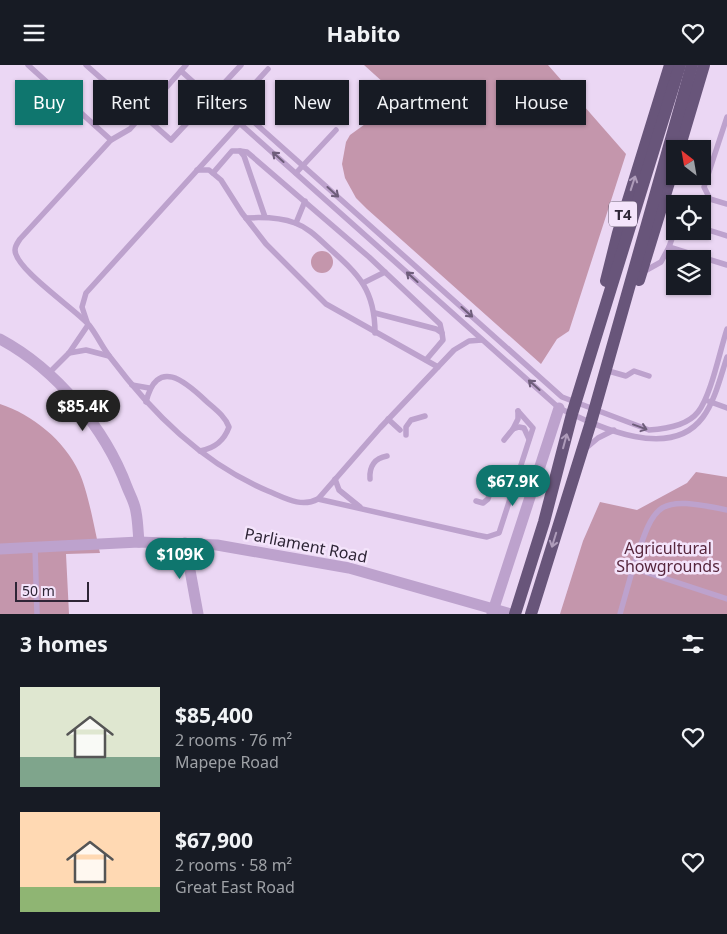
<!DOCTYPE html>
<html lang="en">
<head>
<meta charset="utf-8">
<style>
  :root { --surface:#171b24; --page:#242831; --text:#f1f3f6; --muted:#9ea1a6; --accent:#0f766e }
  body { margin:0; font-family:"Noto Sans",sans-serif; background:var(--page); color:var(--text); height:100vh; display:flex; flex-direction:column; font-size:19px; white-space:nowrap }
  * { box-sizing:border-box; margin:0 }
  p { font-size:16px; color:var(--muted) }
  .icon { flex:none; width:28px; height:28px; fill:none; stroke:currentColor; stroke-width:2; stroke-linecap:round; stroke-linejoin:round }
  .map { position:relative; height:549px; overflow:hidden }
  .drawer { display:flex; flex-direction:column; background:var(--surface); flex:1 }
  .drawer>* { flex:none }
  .top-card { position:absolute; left:15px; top:15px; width:698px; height:45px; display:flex; gap:10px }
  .needle { width:32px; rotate:329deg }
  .buttons { position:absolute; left:666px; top:75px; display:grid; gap:10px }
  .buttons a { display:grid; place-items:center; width:45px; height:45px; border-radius:0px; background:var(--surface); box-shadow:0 1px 4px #0004; font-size:25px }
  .scale { position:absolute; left:15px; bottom:12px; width:74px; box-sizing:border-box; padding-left:5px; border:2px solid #2e2536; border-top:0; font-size:14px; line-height:18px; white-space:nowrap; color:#2e2536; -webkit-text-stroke:4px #f4e4fb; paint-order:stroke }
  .price { position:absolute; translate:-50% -42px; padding:0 11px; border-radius:18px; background:var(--accent); color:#fff; font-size:16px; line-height:32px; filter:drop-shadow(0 1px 2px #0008) }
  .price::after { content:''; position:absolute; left:50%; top:30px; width:15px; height:11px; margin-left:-8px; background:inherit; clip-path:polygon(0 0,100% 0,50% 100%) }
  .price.selected { background:#222; color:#fff }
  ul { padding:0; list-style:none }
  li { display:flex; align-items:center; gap:15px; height:125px; padding:0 20px }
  li span { display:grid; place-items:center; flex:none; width:140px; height:100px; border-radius:0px; color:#555 }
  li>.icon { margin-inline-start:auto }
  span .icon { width:60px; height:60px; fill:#fffc; stroke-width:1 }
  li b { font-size:21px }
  h2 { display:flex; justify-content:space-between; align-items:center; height:60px; padding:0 20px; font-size:21px }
  .tag { padding:0 18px; border-radius:0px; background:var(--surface); box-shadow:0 1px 4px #0004; font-size:18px; line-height:45px }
  .tag.selected { background:var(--accent); color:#fff }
  header { display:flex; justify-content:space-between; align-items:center; height:65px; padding:0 20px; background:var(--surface); font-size:22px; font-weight:700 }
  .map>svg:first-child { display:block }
  .green { fill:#c496ac }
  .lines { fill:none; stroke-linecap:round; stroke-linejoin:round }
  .service { stroke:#bda2cd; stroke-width:5.5 }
  .minor { stroke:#bda2cd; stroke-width:11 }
  .primary { stroke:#68557a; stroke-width:12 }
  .oneway { stroke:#6e5d7a }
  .oneway2 { stroke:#ae9cba }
  .labels { text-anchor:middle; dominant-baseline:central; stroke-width:5; stroke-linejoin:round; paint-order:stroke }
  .shield { fill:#f4e4fb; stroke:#695e71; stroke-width:1 }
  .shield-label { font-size:15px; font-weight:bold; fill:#2e2536 }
  .street-label { font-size:16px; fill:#2e2536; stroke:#f4e4fb }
  .park-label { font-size:16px; fill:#57273d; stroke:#f4e4fb }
</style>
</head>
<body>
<header><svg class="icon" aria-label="menu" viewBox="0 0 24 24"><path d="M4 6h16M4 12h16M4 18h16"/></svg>Habito<svg class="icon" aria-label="heart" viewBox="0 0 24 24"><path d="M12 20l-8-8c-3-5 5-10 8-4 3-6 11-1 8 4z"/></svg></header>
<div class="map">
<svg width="727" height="549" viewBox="0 0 727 549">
  <rect width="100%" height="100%" fill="#ebd7f4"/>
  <g class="green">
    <path d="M 364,0 L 548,0 L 626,89 L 569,266 L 557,274 L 541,299 L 367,144 L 356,133 L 345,113 L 342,99 L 346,77 L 350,70 L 379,49 L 395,28 Z"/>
    <circle cx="322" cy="197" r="11"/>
    <path d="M 0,339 C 33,350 64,375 79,407 C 88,426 95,466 100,488 L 66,489 L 69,549 L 0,549 Z"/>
    <path d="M 696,407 L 727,412 L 727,549 L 560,549 L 583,476 L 600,437 L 637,445 L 687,418 Z"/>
  </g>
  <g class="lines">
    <g class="service">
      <path d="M 28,0 L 111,75"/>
      <path d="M 86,0 L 171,75 L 241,0"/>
      <path d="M 186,0 L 130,64 L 111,75 L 20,174 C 18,177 15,181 15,185 C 15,204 75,244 89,260 C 97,270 102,282 110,292 C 152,348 202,398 268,426 C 285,433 301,443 318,434 L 380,363 L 454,285 L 469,276 L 482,275"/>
      <path d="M 181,6 L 559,343 C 597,361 670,397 703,352 C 715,336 721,310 727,292"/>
      <path d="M 218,25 L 562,332 L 649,365 C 666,364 687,361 698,347 C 711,331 720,285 727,264"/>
      <path d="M 228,48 L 268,4"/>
      <path d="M 727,52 L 704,122 L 710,134 L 727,139"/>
      <path d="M 240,86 L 247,87 L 369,192 L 440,259 L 442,268"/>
      <path d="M 197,105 L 209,105 L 221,115 L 242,148 L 266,179 L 326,239 L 438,302"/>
      <path d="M 213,108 L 232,86 L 240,86 L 244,91 L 265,152"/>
      <path d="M 296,108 L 336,65"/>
      <path d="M 666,134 L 675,150"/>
      <path d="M 246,153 C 263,152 279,152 295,158 C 309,163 319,174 329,183 C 359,210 375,225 375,268"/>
      <path d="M 296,158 L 305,136"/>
      <path d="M 702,163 L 727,171"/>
      <path d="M 675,165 L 669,182 L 727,200"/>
      <path d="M 643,207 L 661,197 L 669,182"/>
      <path d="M 363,218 L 385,207"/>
      <path d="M 375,248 L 436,264 L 442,268 L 443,275 L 426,295"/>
      <path d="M 69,288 L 86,285 L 109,291"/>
      <path d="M 605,305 L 626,311 L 634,306 L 649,311"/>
      <path d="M 48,309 L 69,288 L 88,260 L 82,242 L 86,228 L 240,58"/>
      <path d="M 132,320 L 149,323"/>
      <path d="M 708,336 L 727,343"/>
      <path d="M 146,337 C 157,292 185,316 206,336 C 215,344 225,351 229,362 C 224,376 215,383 200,386"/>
      <path d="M 388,354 L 400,365"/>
      <path d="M 513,364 L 518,354 L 518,346"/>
      <path d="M 406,370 L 406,362 L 411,355 L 425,351"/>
      <path d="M 504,375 L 513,364 L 519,362 L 524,363 L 529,374"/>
      <path d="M 585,384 L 598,373 L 614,365"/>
      <path d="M 335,414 L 339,425 L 360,442"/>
      <path d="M 370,414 C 369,401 375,393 387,391"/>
      <path d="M 318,434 L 477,470 L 487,472 L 499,468 L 533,363 L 518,346"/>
      <path d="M 476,436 L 483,438 L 488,434 L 494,415 L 512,428"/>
      <path d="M 727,445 C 655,430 655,437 633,503 L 727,534"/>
      <path d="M 35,482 L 37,549"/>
      <path d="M 620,549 L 633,503"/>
    </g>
    <g class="minor">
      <path d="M 0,274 C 56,304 105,363 127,422 C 130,430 135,438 136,447 C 138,457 138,467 139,477"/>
      <path d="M 185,478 L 198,549"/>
      <path d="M 0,484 L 139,477 L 217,480 L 349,503 L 511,549"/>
      <path d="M 492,549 L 559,343"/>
    </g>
    <g class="primary">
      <path d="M 679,84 L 704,0"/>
      <path d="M 639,215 L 675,98"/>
      <path d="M 606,216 L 618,168 L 670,0"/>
      <path d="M 515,549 L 544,457 L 572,349 L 680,0"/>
      <path d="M 531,549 L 591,357 L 692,0"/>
    </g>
  </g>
  <defs><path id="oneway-shaft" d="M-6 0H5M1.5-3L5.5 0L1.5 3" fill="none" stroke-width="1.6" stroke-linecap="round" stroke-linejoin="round" transform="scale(1.25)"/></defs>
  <g class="oneway">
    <use href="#oneway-shaft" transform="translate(278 92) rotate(-138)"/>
    <use href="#oneway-shaft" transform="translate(333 127) rotate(42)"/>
    <use href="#oneway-shaft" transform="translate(412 212) rotate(-138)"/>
    <use href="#oneway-shaft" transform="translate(467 247) rotate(42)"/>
    <use href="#oneway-shaft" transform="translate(534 320) rotate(-138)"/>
    <use href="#oneway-shaft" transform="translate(640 362) rotate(20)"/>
  </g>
  <g class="oneway2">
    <use href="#oneway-shaft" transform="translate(633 118) rotate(-72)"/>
    <use href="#oneway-shaft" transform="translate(565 376) rotate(-75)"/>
    <use href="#oneway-shaft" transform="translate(554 475) rotate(107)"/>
  </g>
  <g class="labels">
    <rect class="shield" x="609" y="136.5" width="28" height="25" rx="4"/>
    <g class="shield-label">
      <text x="623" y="149">T4</text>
    </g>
    <g class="street-label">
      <text transform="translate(306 480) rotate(11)">Parliament Road</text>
    </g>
    <g class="park-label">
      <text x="668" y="483">Agricultural<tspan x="668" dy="18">Showgrounds</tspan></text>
    </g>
  </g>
</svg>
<div class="buttons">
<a><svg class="needle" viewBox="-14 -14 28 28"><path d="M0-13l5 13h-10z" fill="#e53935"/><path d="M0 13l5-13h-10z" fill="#9ea1a6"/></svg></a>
<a><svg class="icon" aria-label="locate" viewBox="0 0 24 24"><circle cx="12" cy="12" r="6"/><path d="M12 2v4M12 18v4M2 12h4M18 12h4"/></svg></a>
<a><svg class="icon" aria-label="layers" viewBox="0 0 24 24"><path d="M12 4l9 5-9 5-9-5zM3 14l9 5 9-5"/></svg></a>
</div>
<div class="scale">50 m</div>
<b class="price selected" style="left:83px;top:367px">$85.4K</b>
<b class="price" style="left:513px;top:442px">$67.9K</b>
<b class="price" style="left:180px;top:515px">$109K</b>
<div class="top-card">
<a class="tag selected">Buy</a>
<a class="tag">Rent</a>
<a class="tag">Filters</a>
<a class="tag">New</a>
<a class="tag">Apartment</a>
<a class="tag">House</a>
</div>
</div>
<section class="drawer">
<h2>3 homes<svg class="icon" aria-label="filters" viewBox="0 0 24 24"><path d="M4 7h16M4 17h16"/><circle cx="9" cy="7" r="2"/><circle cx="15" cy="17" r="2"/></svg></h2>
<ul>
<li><span style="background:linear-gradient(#dfe7d0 70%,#7fa58c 0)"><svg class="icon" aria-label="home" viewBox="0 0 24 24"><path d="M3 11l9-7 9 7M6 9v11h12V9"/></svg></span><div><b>$85,400</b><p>2 rooms · 76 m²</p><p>Mapepe Road</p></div><svg class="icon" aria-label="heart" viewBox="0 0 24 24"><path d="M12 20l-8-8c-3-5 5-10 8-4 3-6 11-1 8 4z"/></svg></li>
<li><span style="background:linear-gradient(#ffd9b3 75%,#8fb573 0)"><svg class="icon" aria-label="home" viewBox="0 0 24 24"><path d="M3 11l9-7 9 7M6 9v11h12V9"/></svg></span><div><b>$67,900</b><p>2 rooms · 58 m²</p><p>Great East Road</p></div><svg class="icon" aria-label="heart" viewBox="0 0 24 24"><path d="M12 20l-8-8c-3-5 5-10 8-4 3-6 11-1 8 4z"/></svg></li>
</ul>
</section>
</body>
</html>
